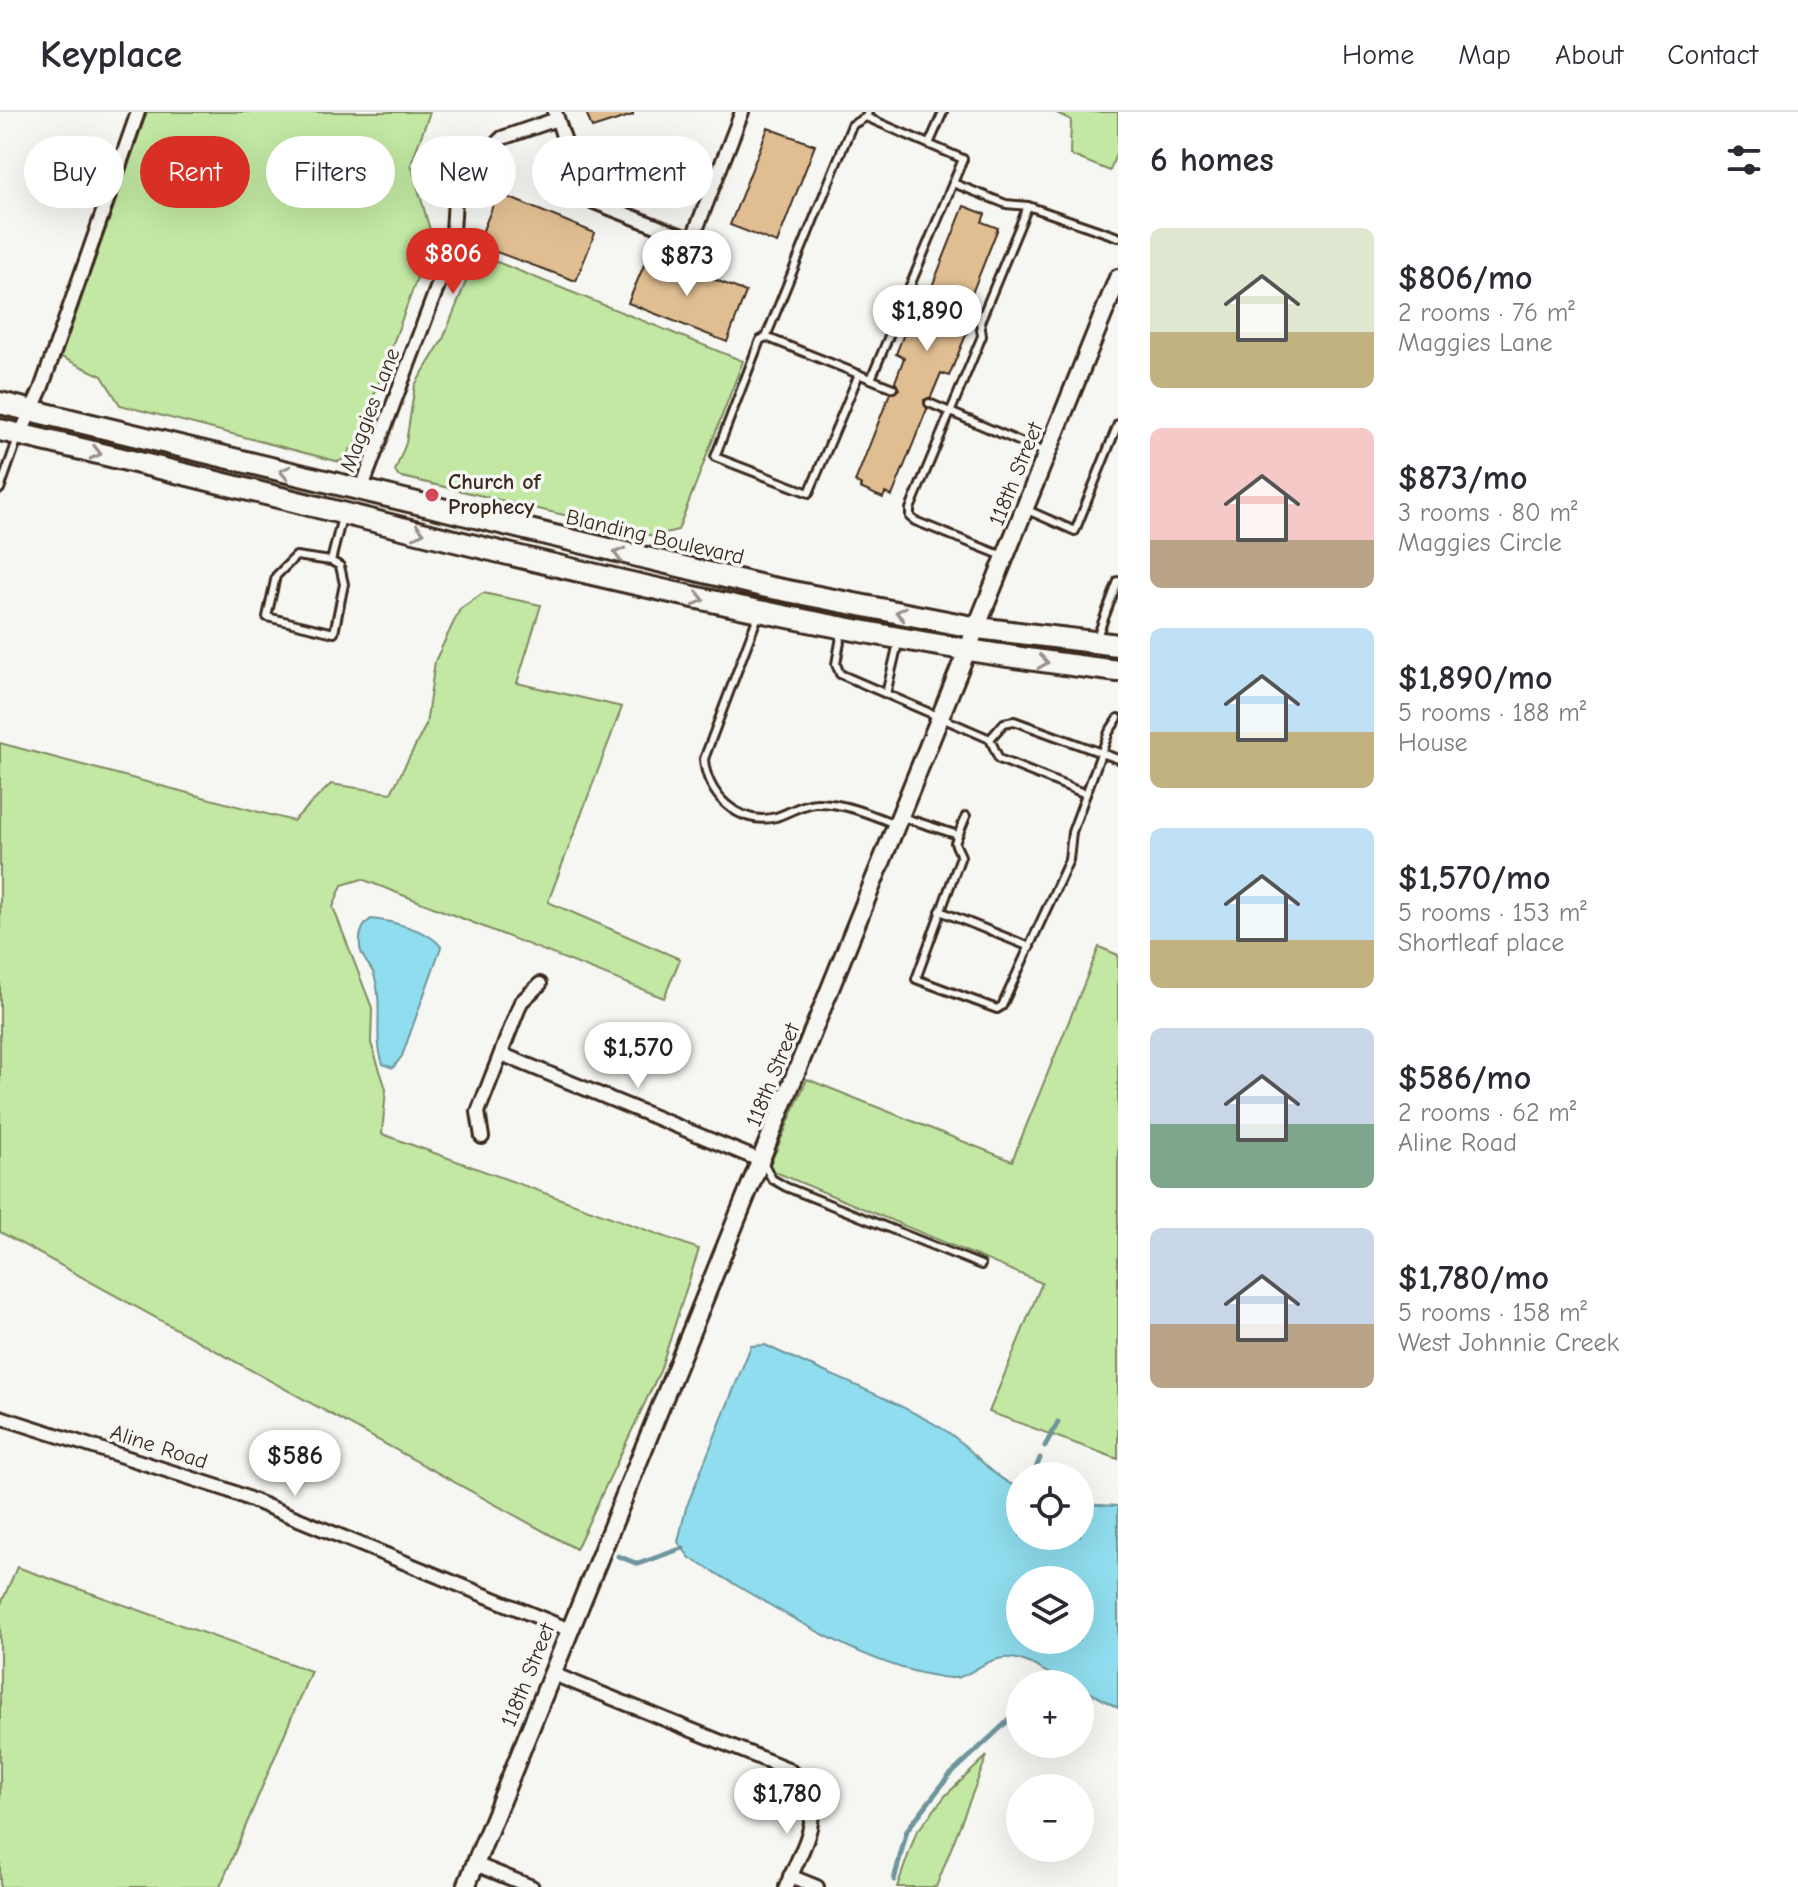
<!DOCTYPE html>
<html lang="en">
<head>
<meta charset="utf-8">
<style>
  :root { --surface:#fff; --page:#f7f7f7; --text:#2b2b33; --muted:#7c7c81; --line:#e1e1e2; --accent:#d93025 }
  body { margin:0; font-family:"Comic Neue",sans-serif; background:var(--page); color:var(--text); height:100vh; display:flex; flex-direction:column; font-size:30px; white-space:nowrap }
  * { box-sizing:border-box; margin:0 }
  p { font-size:26px; color:var(--muted) }
  .icon { flex:none; width:44px; height:44px; fill:none; stroke:currentColor; stroke-width:2; stroke-linecap:round; stroke-linejoin:round }
  .map { position:relative; flex:1; overflow:hidden }
  .details { display:flex; flex-direction:column; background:var(--surface); width:680px }
  .details>* { flex:none }
  .hud { position:absolute; left:24px; top:24px; width:760px; height:72px; display:flex; gap:16px }
  .fabs { position:absolute; left:1006px; top:1350px; display:grid; gap:16px }
  .fabs a { display:grid; place-items:center; width:88px; height:88px; border-radius:50%; background:var(--surface); box-shadow:0 8px 32px #0002; font-size:40px }
  .price { position:absolute; translate:-50% -68px; padding:0 18px; border-radius:28px; background:#fff; color:#222; font-size:26px; line-height:52px; filter:drop-shadow(0 2px 4px #0008) }
  .price::after { content:''; position:absolute; left:50%; top:48px; width:24px; height:18px; margin-left:-12px; background:inherit; clip-path:polygon(0 0,100% 0,50% 100%) }
  .price.on { background:var(--accent); color:#fff }
  ul { padding:0; list-style:none }
  li { display:flex; align-items:center; gap:24px; height:200px; padding:0 32px }
  li span { display:grid; place-items:center; flex:none; width:224px; height:160px; border-radius:12px; color:#555 }
  li>.icon { margin-inline-start:auto }
  span .icon { width:96px; height:96px; fill:#fffc; stroke-width:1 }
  li b { font-size:34px }
  h2 { display:flex; justify-content:space-between; align-items:center; height:96px; padding:0 32px; font-size:34px }
  .chip { padding:0 28px; border-radius:36px; background:var(--surface); box-shadow:0 8px 32px #0002; font-size:28px; line-height:72px }
  .chip.on { background:var(--accent); color:#fff }
  header { display:flex; align-items:center; gap:48px; box-sizing:border-box; height:112px; padding:0 40px; background:var(--surface); border-bottom:2px solid var(--line) }
  header strong { font-size:38px }
  nav { display:flex; gap:44px; margin-inline-start:auto; font-size:28px }
  main { display:flex; flex:1; min-height:0 }
  .map>svg:first-child { display:block }
  .green { fill:#c2e8a3; stroke:#7e8960; stroke-width:2 }
  .water { fill:#8fddee; stroke:#6d959b; stroke-width:2; fill-rule:evenodd }
  .lines { fill:none; stroke-linecap:round; stroke-linejoin:round }
  .stream { stroke:#6d959b; stroke-width:5 }
  .building { fill:#e0be92; stroke:#3b2a1e; stroke-width:2 }
  .service-casing { stroke:#3b2a1e; stroke-width:12 }
  .minor-casing { stroke:#3b2a1e; stroke-width:18 }
  .tertiary-casing { stroke:#3b2a1e; stroke-width:22 }
  .primary-casing { stroke:#3b2a1e; stroke-width:26 }
  .service { stroke:#f6f6f2; stroke-width:6 }
  .minor { stroke:#f6f6f2; stroke-width:12 }
  .tertiary { stroke:#f6f6f2; stroke-width:16 }
  .primary { stroke:#f6f6f2; stroke-width:20 }
  .oneway { stroke:#989088 }
  .poi-dot { fill:#d1495b; stroke:#f6f6f2; stroke-width:3 }
  .labels { text-anchor:middle; dominant-baseline:central; stroke-width:7; stroke-linejoin:round; paint-order:stroke }
  .street-label { font-size:22px; fill:#3b2a1e; stroke:#f6f6f2 }
  .poi-label { font-size:22px; font-weight:bold; fill:#3b2a1e; stroke:#f6f6f2; text-anchor:start }
</style>
</head>
<body>
<header>
<strong>Keyplace</strong>
<nav><a>Home</a><a>Map</a><a>About</a><a>Contact</a></nav>
</header>
<main>
<div class="map">
<svg width="1118" height="1775" viewBox="0 0 1118 1775">
  <rect width="100%" height="100%" fill="#f6f6f2"/>
  <filter id="ink" filterUnits="userSpaceOnUse"><feTurbulence type="fractalNoise" baseFrequency=".0125" numOctaves="2"/><feDisplacementMap in="SourceGraphic" scale="16" xChannelSelector="R" yChannelSelector="G"/><feConvolveMatrix kernelMatrix="1 2 1 2 8 2 1 2 1" color-interpolation-filters="sRGB"/></filter>
  <g filter="url(#ink)">
    <g class="green">
      <path d="M 147,0 L 430,0 L 411,52 L 432,125 L 357,330 L 340,350 L 120,293 L 102,264 L 61,245 Z"/>
      <path d="M 1055,0 L 1118,0 L 1118,35 L 1110,59 L 1070,43 L 1071,8 Z"/>
      <path d="M 477,142 L 743,249 L 678,418 L 653,424 L 398,364 L 395,359 L 406,331 L 415,273 L 443,227 Z"/>
      <path d="M 483,481 L 541,493 L 517,571 L 622,595 L 548,790 L 680,847 L 664,886 L 362,767 L 342,773 L 333,795 L 372,896 L 371,931 L 386,977 L 382,1022 L 699,1137 L 660,1259 L 576,1437 L 0,1120 L 0,631 L 293,709 L 331,672 L 391,681 L 426,613 L 435,549 L 460,497 Z"/>
      <path d="M 1099,835 L 1118,843 L 1118,1347 L 989,1300 L 1042,1171 L 768,1057 L 807,967 L 1012,1049 Z"/>
      <path d="M 17,1455 L 311,1559 L 220,1775 L 0,1775 L 0,1494 Z"/>
      <path d="M 987,1644 L 936,1775 L 897,1775 L 916,1721 L 946,1683 Z"/>
    </g>
    <g class="water">
      <path d="M 371,807 C 390,809 430,818 441,835 L 402,944 L 393,956 L 383,952 C 373,925 384,892 374,863 C 371,853 361,847 360,835 C 359,824 362,813 371,807 Z"/>
      <path d="M 765,1233 C 823,1261 888,1284 943,1317 C 972,1334 989,1365 1020,1376 L 1020,1424 L 1080,1424 L 1080,1392 L 1118,1394 L 1118,1596 L 1080,1575 L 1080,1572 C 1057,1572 1036,1549 1012,1546 C 985,1543 969,1568 951,1566 C 866,1559 764,1488 690,1446 L 678,1430 L 686,1396 L 751,1234 ZM 1020,1468 L 1080,1468 L 1080,1528 L 1020,1528 Z"/>
    </g>
    <g class="lines">
      <g class="stream">
        <path d="M 1045,1334 L 1058,1310"/>
        <path d="M 1033,1364 L 1040,1346"/>
        <path d="M 618,1444 L 638,1452 L 683,1436"/>
        <path d="M 894,1768 L 907,1718 L 949,1664 L 1010,1607 L 1020,1610"/>
      </g>
    </g>
    <g class="building">
      <path d="M 586,0 L 633,0 L 633,3 L 592,16 Z"/>
      <path d="M 768,16 L 815,33 L 777,131 L 730,113 Z"/>
      <path d="M 498,81 L 595,121 L 576,169 L 477,133 Z"/>
      <path d="M 964,94 L 985,102 L 982,110 L 998,116 L 959,214 L 968,218 L 949,264 L 941,261 L 931,285 L 924,288 L 927,297 L 892,384 L 885,381 L 883,386 L 860,376 L 861,373 L 855,370 L 890,281 L 899,277 L 895,270 L 904,246 L 896,242 L 913,199 L 921,202 Z"/>
      <path d="M 649,141 L 746,180 L 727,230 L 628,191 Z"/>
    </g>
    <g class="lines">
      <defs>
        <g id="service">
          <path d="M 868,0 L 866,5 L 963,47 L 953,71 L 1006,92 L 1028,94 L 1118,125"/>
          <path d="M 929,32 L 943,0"/>
          <path d="M 766,225 L 893,276"/>
          <path d="M 859,262 L 809,381 L 715,345 L 760,228 L 766,225 L 852,13 L 866,5"/>
          <path d="M 871,267 L 953,71"/>
          <path d="M 929,291 L 1044,340"/>
          <path d="M 0,377 L 18,326"/>
          <path d="M 1025,397 L 1075,419 L 1118,312"/>
          <path d="M 1003,444 L 915,409 L 910,405 L 910,397 L 982,224 L 980,210 L 1028,94"/>
          <path d="M 331,449 L 340,454 L 344,472 L 334,521 L 267,505 L 276,464 L 296,444 L 331,449 L 342,405"/>
          <path d="M 758,504 L 704,647 C 706,681 738,715 776,705 C 789,701 803,691 817,691 C 844,691 870,702 895,712"/>
          <path d="M 842,519 L 836,552 L 840,562 L 990,627 L 999,647 L 1086,682"/>
          <path d="M 1097,525 L 1118,469"/>
          <path d="M 886,582 L 898,531"/>
          <path d="M 990,627 L 1004,611 L 1014,609 L 1118,647"/>
          <path d="M 966,704 L 955,731 L 961,744 L 916,867 L 997,897 L 1002,894 L 1069,748 L 1072,720 L 1109,620 L 1118,606"/>
          <path d="M 902,705 L 958,723"/>
          <path d="M 940,799 L 1030,835"/>
          <path d="M 764,1052 L 772,1067 L 786,1075 L 981,1153"/>
        </g>
        <g id="minor">
          <path d="M 555,0 L 584,86 L 692,128 L 742,0"/>
          <path d="M 20,323 L 41,277 L 138,0"/>
          <path d="M 361,378 L 452,136 L 455,87 L 482,45 L 502,26 L 557,7"/>
          <path d="M 501,942 L 762,1049"/>
          <path d="M 482,1025 L 478,1000 L 521,890 L 540,872"/>
          <path d="M 0,1305 L 225,1377 L 570,1518"/>
          <path d="M 553,1562 L 788,1657 C 832,1695 805,1729 786,1775"/>
          <path d="M 475,1752 L 532,1775"/>
          <path d="M 790,1764 L 817,1775"/>
        </g>
        <path id="tertiary" d="M 466,1775 L 1118,166"/>
        <g id="primary">
          <path d="M 0,291 L 767,475 L 978,516 L 1118,533"/>
          <path d="M 0,318 C 372,403 738,514 1118,559"/>
        </g>
      </defs>
      <use href="#service" class="service-casing"/>
      <use href="#minor" class="minor-casing"/>
      <use href="#tertiary" class="tertiary-casing"/>
      <use href="#primary" class="primary-casing"/>
      <use href="#service" class="service"/>
      <use href="#minor" class="minor"/>
      <use href="#tertiary" class="tertiary"/>
      <use href="#primary" class="primary"/>
    </g>
    <defs><path id="oneway-chevron" d="M-2-3.5L2.5 0L-2 3.5" fill="none" stroke-width="1.6" stroke-linecap="round" stroke-linejoin="round" transform="scale(2)"/></defs>
    <g class="oneway">
      <use href="#oneway-chevron" transform="translate(96 341) rotate(14)"/>
      <use href="#oneway-chevron" transform="translate(285 360) rotate(-167)"/>
      <use href="#oneway-chevron" transform="translate(419 420) rotate(13)"/>
      <use href="#oneway-chevron" transform="translate(619 442) rotate(-166)"/>
      <use href="#oneway-chevron" transform="translate(699 487) rotate(13)"/>
      <use href="#oneway-chevron" transform="translate(901 501) rotate(-170)"/>
      <use href="#oneway-chevron" transform="translate(1043 550) rotate(8)"/>
    </g>
  </g>
  <circle class="poi-dot" cx="432" cy="383" r="8"/>
  <g class="labels">
    <g class="street-label">
      <text transform="translate(370 298) rotate(-69)">Maggies Lane</text>
      <text transform="translate(1016 362) rotate(-68)">118th Street</text>
      <text transform="translate(655 425) rotate(13)">Blanding Boulevard</text>
      <text transform="translate(773 963) rotate(-68)">118th Street</text>
      <text transform="translate(159 1335) rotate(18)">Aline Road</text>
      <text transform="translate(528 1563) rotate(-68)">118th Street</text>
    </g>
    <g class="poi-label">
      <text x="448" y="370">Church of<tspan x="448" dy="25">Prophecy</tspan></text>
    </g>
  </g>
</svg>
<div class="fabs">
<a><svg class="icon" aria-label="locate" viewBox="0 0 24 24"><circle cx="12" cy="12" r="6"/><path d="M12 2v4M12 18v4M2 12h4M18 12h4"/></svg></a>
<a><svg class="icon" aria-label="layers" viewBox="0 0 24 24"><path d="M12 4l9 5-9 5-9-5zM3 14l9 5 9-5"/></svg></a>
<a>+</a>
<a>−</a>
</div>
<b class="price on" style="left:453px;top:184px">$806</b>
<b class="price" style="left:687px;top:186px">$873</b>
<b class="price" style="left:927px;top:241px">$1,890</b>
<b class="price" style="left:638px;top:978px">$1,570</b>
<b class="price" style="left:295px;top:1386px">$586</b>
<b class="price" style="left:787px;top:1724px">$1,780</b>
<div class="hud">
<a class="chip">Buy</a>
<a class="chip on">Rent</a>
<a class="chip">Filters</a>
<a class="chip">New</a>
<a class="chip">Apartment</a>
</div>
</div>
<section class="details">
<h2>6 homes<svg class="icon" aria-label="filters" viewBox="0 0 24 24"><path d="M4 7h16M4 17h16"/><circle cx="9" cy="7" r="2"/><circle cx="15" cy="17" r="2"/></svg></h2>
<ul>
<li><span style="background:linear-gradient(#dfe7d0 65%,#c2b280 0)"><svg class="icon" aria-label="home" viewBox="0 0 24 24"><path d="M3 11l9-7 9 7M6 9v11h12V9"/></svg></span><div><b>$806/mo</b><p>2 rooms · 76 m²</p><p>Maggies Lane</p></div></li>
<li><span style="background:linear-gradient(#f6c9c9 70%,#b9a48a 0)"><svg class="icon" aria-label="home" viewBox="0 0 24 24"><path d="M3 11l9-7 9 7M6 9v11h12V9"/></svg></span><div><b>$873/mo</b><p>3 rooms · 80 m²</p><p>Maggies Circle</p></div></li>
<li><span style="background:linear-gradient(#bfe0f5 65%,#c2b280 0)"><svg class="icon" aria-label="home" viewBox="0 0 24 24"><path d="M3 11l9-7 9 7M6 9v11h12V9"/></svg></span><div><b>$1,890/mo</b><p>5 rooms · 188 m²</p><p>House</p></div></li>
<li><span style="background:linear-gradient(#bfe0f5 70%,#c2b280 0)"><svg class="icon" aria-label="home" viewBox="0 0 24 24"><path d="M3 11l9-7 9 7M6 9v11h12V9"/></svg></span><div><b>$1,570/mo</b><p>5 rooms · 153 m²</p><p>Shortleaf place</p></div></li>
<li><span style="background:linear-gradient(#c9d6e8 60%,#7fa58c 0)"><svg class="icon" aria-label="home" viewBox="0 0 24 24"><path d="M3 11l9-7 9 7M6 9v11h12V9"/></svg></span><div><b>$586/mo</b><p>2 rooms · 62 m²</p><p>Aline Road</p></div></li>
<li><span style="background:linear-gradient(#c9d6e8 60%,#b9a48a 0)"><svg class="icon" aria-label="home" viewBox="0 0 24 24"><path d="M3 11l9-7 9 7M6 9v11h12V9"/></svg></span><div><b>$1,780/mo</b><p>5 rooms · 158 m²</p><p>West Johnnie Creek</p></div></li>
</ul>
</section>
</main>
</body>
</html>
